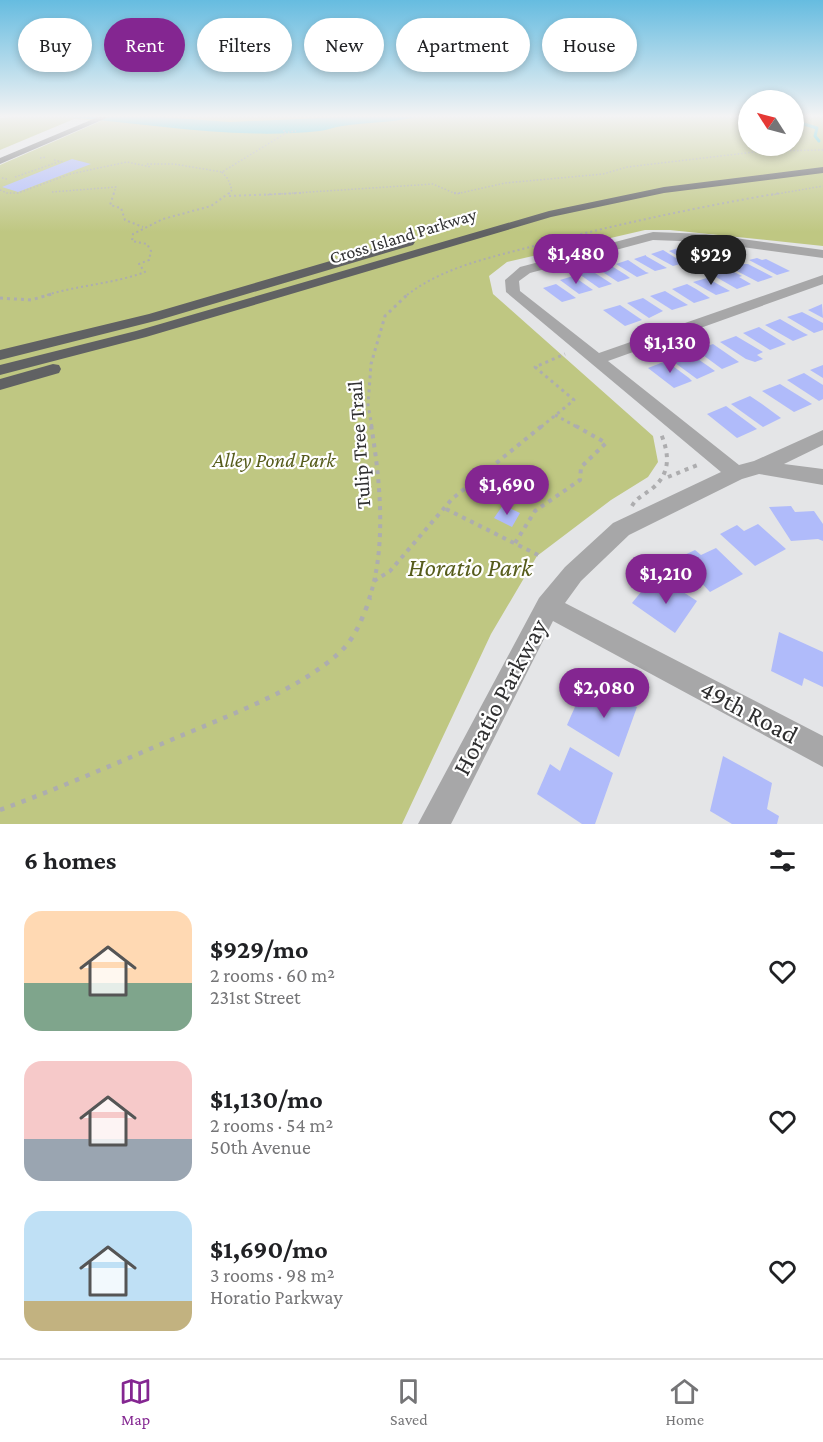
<!DOCTYPE html>
<html lang="en">
<head>
<meta charset="utf-8">
<style>
  :root { --surface:#fff; --page:#f2f2f2; --text:#202124; --muted:#757577; --line:#e0e0e0; --accent:#842691 }
  body { margin:0; font-family:"Crimson Pro",serif; background:var(--page); color:var(--text); height:100vh; display:flex; flex-direction:column; font-size:22px; white-space:nowrap }
  * { box-sizing:border-box; margin:0 }
  p { font-size:20px; color:var(--muted) }
  .icon { flex:none; width:33px; height:33px; fill:none; stroke:currentColor; stroke-width:2; stroke-linecap:round; stroke-linejoin:round }
  .map { position:relative; height:824px; overflow:hidden }
  .side { display:flex; flex-direction:column; background:var(--surface); flex:1 }
  .side>* { flex:none }
  .guide { position:absolute; left:18px; top:18px; width:788px; height:54px; display:flex; gap:12px }
  .needle { width:39px; rotate:306deg }
  .buttons { position:absolute; left:738px; top:90px; display:grid; gap:12px }
  .buttons a { display:grid; place-items:center; width:66px; height:66px; border-radius:50%; background:var(--surface); box-shadow:0 3px 9px #0003; font-size:30px }
  .price { position:absolute; translate:-50% -51px; padding:0 14px; border-radius:21px; background:var(--accent); color:#fff; font-size:20px; line-height:39px; filter:drop-shadow(0 2px 3px #0008) }
  .price::after { content:''; position:absolute; left:50%; top:36px; width:18px; height:14px; margin-left:-9px; background:inherit; clip-path:polygon(0 0,100% 0,50% 100%) }
  .price.selected { background:#222; color:#fff }
  ul { padding:0; list-style:none }
  li { display:flex; align-items:center; gap:18px; height:150px; padding:0 24px }
  li span { display:grid; place-items:center; flex:none; width:168px; height:120px; border-radius:18px; color:#555 }
  li>.icon { margin-inline-start:auto }
  span .icon { width:72px; height:72px; fill:#fffc; stroke-width:1 }
  li b { font-size:26px }
  h2 { display:flex; justify-content:space-between; align-items:center; height:72px; padding:0 24px; font-size:26px }
  .pill { padding:0 21px; border-radius:27px; background:var(--surface); box-shadow:0 3px 9px #0003; font-size:21px; line-height:54px }
  .pill.selected { background:var(--accent); color:#fff }
  .dock { display:flex; justify-content:space-around; align-items:center; height:84px; border-top:2px solid var(--line); background:var(--surface); font-size:16px; color:var(--muted) }
  .dock a { display:grid; justify-items:center; gap:3px }
  .dock .selected { color:var(--accent) }
  .map>svg:first-child { display:block }
  .green { fill:#bfc782 }
  .water { fill:#44c8d4 }
  .lines { fill:none; stroke-linecap:round; stroke-linejoin:round }
  .stream { stroke:#44c8d4; stroke-width:3 }
  .building { fill:#b0bbfa }
  .path-far4 { stroke:#adadaf; stroke-width:1.5; stroke-dasharray:1.5 2; stroke-linecap:butt }
  .path-far3 { stroke:#adadaf; stroke-width:2; stroke-dasharray:2 3; stroke-linecap:butt }
  .path-far2 { stroke:#adadaf; stroke-width:3; stroke-dasharray:3 4; stroke-linecap:butt }
  .path-far1 { stroke:#adadaf; stroke-width:4; stroke-dasharray:4 5; stroke-linecap:butt }
  .path { stroke:#adadaf; stroke-width:4.5; stroke-dasharray:4.5 7; stroke-linecap:butt }
  .minor { fill:#a7a7a8; fill-rule:evenodd }
  .major { fill:#737375; fill-rule:evenodd }
  .highway { fill:#606163; fill-rule:evenodd }
  .labels { text-anchor:middle; dominant-baseline:central; stroke-width:4.5; stroke-linejoin:round; paint-order:stroke }
  .far-street-label { font-size:18px; fill:#2f2f30; stroke:#fff }
  .street-label { font-size:21px; fill:#2f2f30; stroke:#fff }
  .park-label { font-size:21px; font-style:italic; fill:#565c1c; stroke:#fff }
  .near-park-label { font-size:26px; font-style:italic; fill:#565c1c; stroke:#fff }
  .near-street-label { font-size:26px; fill:#2f2f30; stroke:#fff }
</style>
</head>
<body>
<div class="map">
<svg width="823" height="824" viewBox="0 0 823 824">
  <rect width="100%" height="100%" fill="#e4e5e7"/>
  <path class="green" d="M 11,117 L 68,117 L 104,120 L 111,117 L 748,117 L 748,146 L 794,146 L 794,117 L 823,117 L 823,246 L 670,230 L 645,230 L 507,262 L 489,276 L 493,294 L 653,436 L 658,462 L 648,477 L 611,500 L 537,556 L 491,634 L 402,824 L 0,824 L 0,165 L 101,121 L 74,119 L 0,150 L 0,118 Z"/>
  <path class="water" d="M 68,117 L 160,117 L 230,122 L 345,117 L 415,117 C 390,123 367,122 342,126 C 335,127 327,130 320,131 C 236,140 152,124 68,117 Z"/>
  <g class="lines">
    <path class="stream" d="M 794,121 L 817,128 L 815,136 L 819,141"/>
  </g>
  <g class="building">
    <path d="M 72,159 L 91,164 L 18,192 L 2,187 Z"/>
    <path d="M 681,247 L 691,253 L 702,259 L 691,263 L 669,251 Z"/>
    <path d="M 663,250 L 684,263 L 673,266 L 651,254 Z"/>
    <path d="M 646,255 L 646,256 L 667,268 L 655,271 L 634,259 Z"/>
    <path d="M 757,258 L 762,260 L 766,259 L 790,271 L 777,275 L 749,260 Z"/>
    <path d="M 628,260 L 646,272 L 649,273 L 637,277 L 616,264 Z"/>
    <path d="M 742,264 L 748,264 L 773,277 L 758,282 L 733,269 Z"/>
    <path d="M 610,265 L 626,275 L 630,278 L 618,282 L 598,269 Z"/>
    <path d="M 716,270 L 722,273 L 734,272 L 742,276 L 739,277 L 751,284 L 737,289 L 709,273 Z"/>
    <path d="M 592,271 L 612,284 L 599,288 L 579,274 Z"/>
    <path d="M 573,276 L 593,290 L 579,294 L 560,280 Z"/>
    <path d="M 707,278 L 730,291 L 716,295 L 693,282 Z"/>
    <path d="M 556,284 L 569,293 L 576,298 L 562,302 L 543,288 Z"/>
    <path d="M 687,284 L 696,289 L 710,298 L 694,303 L 672,289 Z"/>
    <path d="M 665,291 L 688,305 L 672,310 L 650,296 Z"/>
    <path d="M 643,298 L 663,311 L 649,318 L 627,303 Z"/>
    <path d="M 822,304 L 823,318 L 808,310 Z"/>
    <path d="M 620,305 L 642,320 L 625,326 L 603,310 Z"/>
    <path d="M 802,312 L 823,323 L 823,330 L 814,333 L 787,317 Z"/>
    <path d="M 780,319 L 804,333 L 808,335 L 793,341 L 765,325 Z"/>
    <path d="M 759,327 L 786,344 L 770,350 L 743,333 Z"/>
    <path d="M 736,336 L 763,352 L 757,355 L 763,359 L 755,362 L 746,359 L 720,342 Z"/>
    <path d="M 713,344 L 739,362 L 722,369 L 696,350 Z"/>
    <path d="M 689,353 L 708,366 L 715,371 L 697,379 L 671,360 Z"/>
    <path d="M 666,361 L 689,378 L 692,381 L 674,388 L 648,368 Z"/>
    <path d="M 823,365 L 823,378 L 810,370 Z"/>
    <path d="M 804,373 L 823,385 L 823,399 L 819,401 L 787,380 Z"/>
    <path d="M 780,384 L 812,404 L 794,412 L 762,391 Z"/>
    <path d="M 750,396 L 762,404 L 781,418 L 763,427 L 731,404 Z"/>
    <path d="M 726,406 L 757,429 L 737,438 L 707,414 Z"/>
    <path d="M 503,505 L 520,513 L 512,527 L 494,518 Z"/>
    <path d="M 791,506 L 795,512 L 814,511 L 823,524 L 823,541 L 818,539 L 791,541 L 769,507 Z"/>
    <path d="M 758,524 L 786,549 L 755,566 L 720,534 L 737,525 L 744,531 Z"/>
    <path d="M 716,548 L 743,574 L 710,592 L 678,558 L 695,550 L 701,555 Z"/>
    <path d="M 663,579 L 697,601 L 675,633 L 632,603 L 645,587 L 652,592 Z"/>
    <path d="M 779,632 L 823,652 L 823,687 L 804,678 L 802,686 L 771,671 Z"/>
    <path d="M 596,684 L 637,707 L 619,757 L 567,725 L 578,700 L 587,705 Z"/>
    <path d="M 570,747 L 613,773 L 595,824 L 582,824 L 537,794 L 550,764 L 560,771 Z"/>
    <path d="M 723,756 L 772,783 L 767,809 L 779,816 L 777,824 L 732,824 L 710,811 Z"/>
  </g>
  <g class="lines">
    <g class="path-far4">
      <path d="M 284,130 L 284,133 L 296,131"/>
      <path d="M 40,158 L 46,157"/>
      <path d="M 54,160 L 64,162"/>
      <path d="M 147,164 L 174,164 L 222,172 L 286,133"/>
      <path d="M 222,172 L 228,179 L 232,190 L 228,195"/>
      <path d="M 15,177 L 61,161"/>
      <path d="M 2,178 L 7,179"/>
      <path d="M 0,190 L 7,193 L 18,193 L 70,174 L 127,162 L 151,167"/>
      <path d="M 52,192 L 116,187 L 113,195"/>
      <path d="M 264,195 L 433,184 L 456,194 L 505,183 L 603,174 L 627,167 L 763,151 L 823,150"/>
      <path d="M 771,195 L 823,186"/>
    </g>
    <g class="path-far3">
      <path d="M 114,193 L 110,205 L 121,208 L 125,220 L 143,227"/>
      <path d="M 454,193 L 460,193"/>
      <path d="M 229,196 L 301,193"/>
      <path d="M 47,295 C 79,285 113,284 145,272 L 139,264 L 149,260 L 151,251 L 147,244 L 132,241 L 133,234 L 163,219 L 211,206 L 229,193"/>
      <path d="M 407,295 C 445,266 493,257 538,245 C 618,224 698,207 780,193"/>
    </g>
    <g class="path-far2">
      <path d="M 0,298 L 31,300 L 52,294"/>
      <path d="M 555,415 L 577,427"/>
      <path d="M 372,427 L 368,405 L 371,364 L 385,316 L 408,294"/>
      <path d="M 541,427 L 574,400 L 535,367 L 565,354"/>
    </g>
    <g class="path-far1">
      <path d="M 668,477 L 700,464"/>
      <path d="M 632,506 C 637,497 646,494 654,487 C 671,472 669,453 661,434"/>
      <path d="M 446,509 L 542,557"/>
      <path d="M 515,543 L 535,511 L 580,480 L 581,467 L 606,443 L 574,425"/>
      <path d="M 374,581 L 390,571 L 452,499 L 543,425"/>
      <path d="M 369,599 C 387,547 380,478 371,425"/>
    </g>
    <path class="path" d="M 0,810 C 60,788 119,762 178,737 C 228,716 300,689 339,653 C 355,639 363,617 370,598"/>
    <path class="minor" d="M 653,232 L 706,234 L 823,250 L 823,258 L 706,242 L 653,240 L 530,273 L 519,281 L 520,291 L 599,353 L 823,275 L 823,284 L 608,361 L 739,465 L 754,461 L 823,430 L 823,445 L 784,464 L 823,469 L 823,485 L 759,474 L 742,479 L 629,535 L 581,581 L 565,603 L 823,736 L 823,767 L 553,621 L 451,824 L 418,824 L 539,598 L 565,567 L 613,523 L 721,472 L 506,292 L 505,280 L 520,267 Z"/>
    <path class="major" d="M 98,117 L 109,117 L 0,164 L 0,158 Z"/>
    <g class="highway">
      <path d="M 823,167 L 823,173 L 664,193 L 551,217 L 146,337 L 0,375 L 0,365 L 136,331 L 549,211 L 664,187 Z"/>
      <path d="M 409,238 L 415,242 L 413,245 L 159,320 L 0,360 L 0,350 L 149,314 Z"/>
      <path d="M 53,364 L 59,365 L 61,369 L 59,373 L 0,390 L 0,379 Z"/>
    </g>
  </g>
  <linearGradient id="sky" x2="0" y2="1"><stop stop-color="#66bce0"/><stop offset="0.5" stop-color="#f3f3f4"/><stop offset="1" stop-color="#f3f3f4" stop-opacity="0"/></linearGradient>
  <rect width="823" height="232" fill="url(#sky)"/>
  <g class="labels">
    <g class="far-street-label">
      <text transform="translate(403 236) rotate(-17)">Cross Island Parkway</text>
    </g>
    <g class="street-label">
      <text transform="translate(359 445) rotate(-94)">Tulip Tree Trail</text>
    </g>
    <g class="park-label">
      <text x="274" y="460">Alley Pond Park</text>
    </g>
    <g class="near-park-label">
      <text x="470" y="567">Horatio Park</text>
    </g>
    <g class="near-street-label">
      <text transform="translate(500 697) rotate(-62)">Horatio Parkway</text>
      <text transform="translate(749 712) rotate(28)">49th Road</text>
    </g>
  </g>
</svg>
<div class="buttons">
<a><svg class="needle" viewBox="-14 -14 28 28"><path d="M0-13l5 13h-10z" fill="#e53935"/><path d="M0 13l5-13h-10z" fill="#757577"/></svg></a>
</div>
<b class="price" style="left:576px;top:285px">$1,480</b>
<b class="price selected" style="left:711px;top:286px">$929</b>
<b class="price" style="left:670px;top:374px">$1,130</b>
<b class="price" style="left:507px;top:516px">$1,690</b>
<b class="price" style="left:666px;top:605px">$1,210</b>
<b class="price" style="left:604px;top:719px">$2,080</b>
<div class="guide">
<a class="pill">Buy</a>
<a class="pill selected">Rent</a>
<a class="pill">Filters</a>
<a class="pill">New</a>
<a class="pill">Apartment</a>
<a class="pill">House</a>
</div>
</div>
<section class="side">
<h2>6 homes<svg class="icon" aria-label="filters" viewBox="0 0 24 24"><path d="M4 7h16M4 17h16"/><circle cx="9" cy="7" r="2"/><circle cx="15" cy="17" r="2"/></svg></h2>
<ul>
<li><span style="background:linear-gradient(#ffd9b3 60%,#7fa58c 0)"><svg class="icon" aria-label="home" viewBox="0 0 24 24"><path d="M3 11l9-7 9 7M6 9v11h12V9"/></svg></span><div><b>$929/mo</b><p>2 rooms · 60 m²</p><p>231st Street</p></div><svg class="icon" aria-label="heart" viewBox="0 0 24 24"><path d="M12 20l-8-8c-3-5 5-10 8-4 3-6 11-1 8 4z"/></svg></li>
<li><span style="background:linear-gradient(#f6c9c9 65%,#9aa5b1 0)"><svg class="icon" aria-label="home" viewBox="0 0 24 24"><path d="M3 11l9-7 9 7M6 9v11h12V9"/></svg></span><div><b>$1,130/mo</b><p>2 rooms · 54 m²</p><p>50th Avenue</p></div><svg class="icon" aria-label="heart" viewBox="0 0 24 24"><path d="M12 20l-8-8c-3-5 5-10 8-4 3-6 11-1 8 4z"/></svg></li>
<li><span style="background:linear-gradient(#bfe0f5 75%,#c2b280 0)"><svg class="icon" aria-label="home" viewBox="0 0 24 24"><path d="M3 11l9-7 9 7M6 9v11h12V9"/></svg></span><div><b>$1,690/mo</b><p>3 rooms · 98 m²</p><p>Horatio Parkway</p></div><svg class="icon" aria-label="heart" viewBox="0 0 24 24"><path d="M12 20l-8-8c-3-5 5-10 8-4 3-6 11-1 8 4z"/></svg></li>
</ul>
</section>
<nav class="dock">
<a class="selected"><svg class="icon" aria-label="map" viewBox="0 0 24 24"><path d="M3 6l6-2 6 2 6-2v14l-6 2-6-2-6 2zM9 4v14M15 6v14"/></svg>Map</a>
<a><svg class="icon" aria-label="saved" viewBox="0 0 24 24"><path d="M7 4h10v16l-5-4-5 4z"/></svg>Saved</a>
<a><svg class="icon" aria-label="home" viewBox="0 0 24 24"><path d="M3 11l9-7 9 7M6 9v11h12V9"/></svg>Home</a>
</nav>
</body>
</html>
